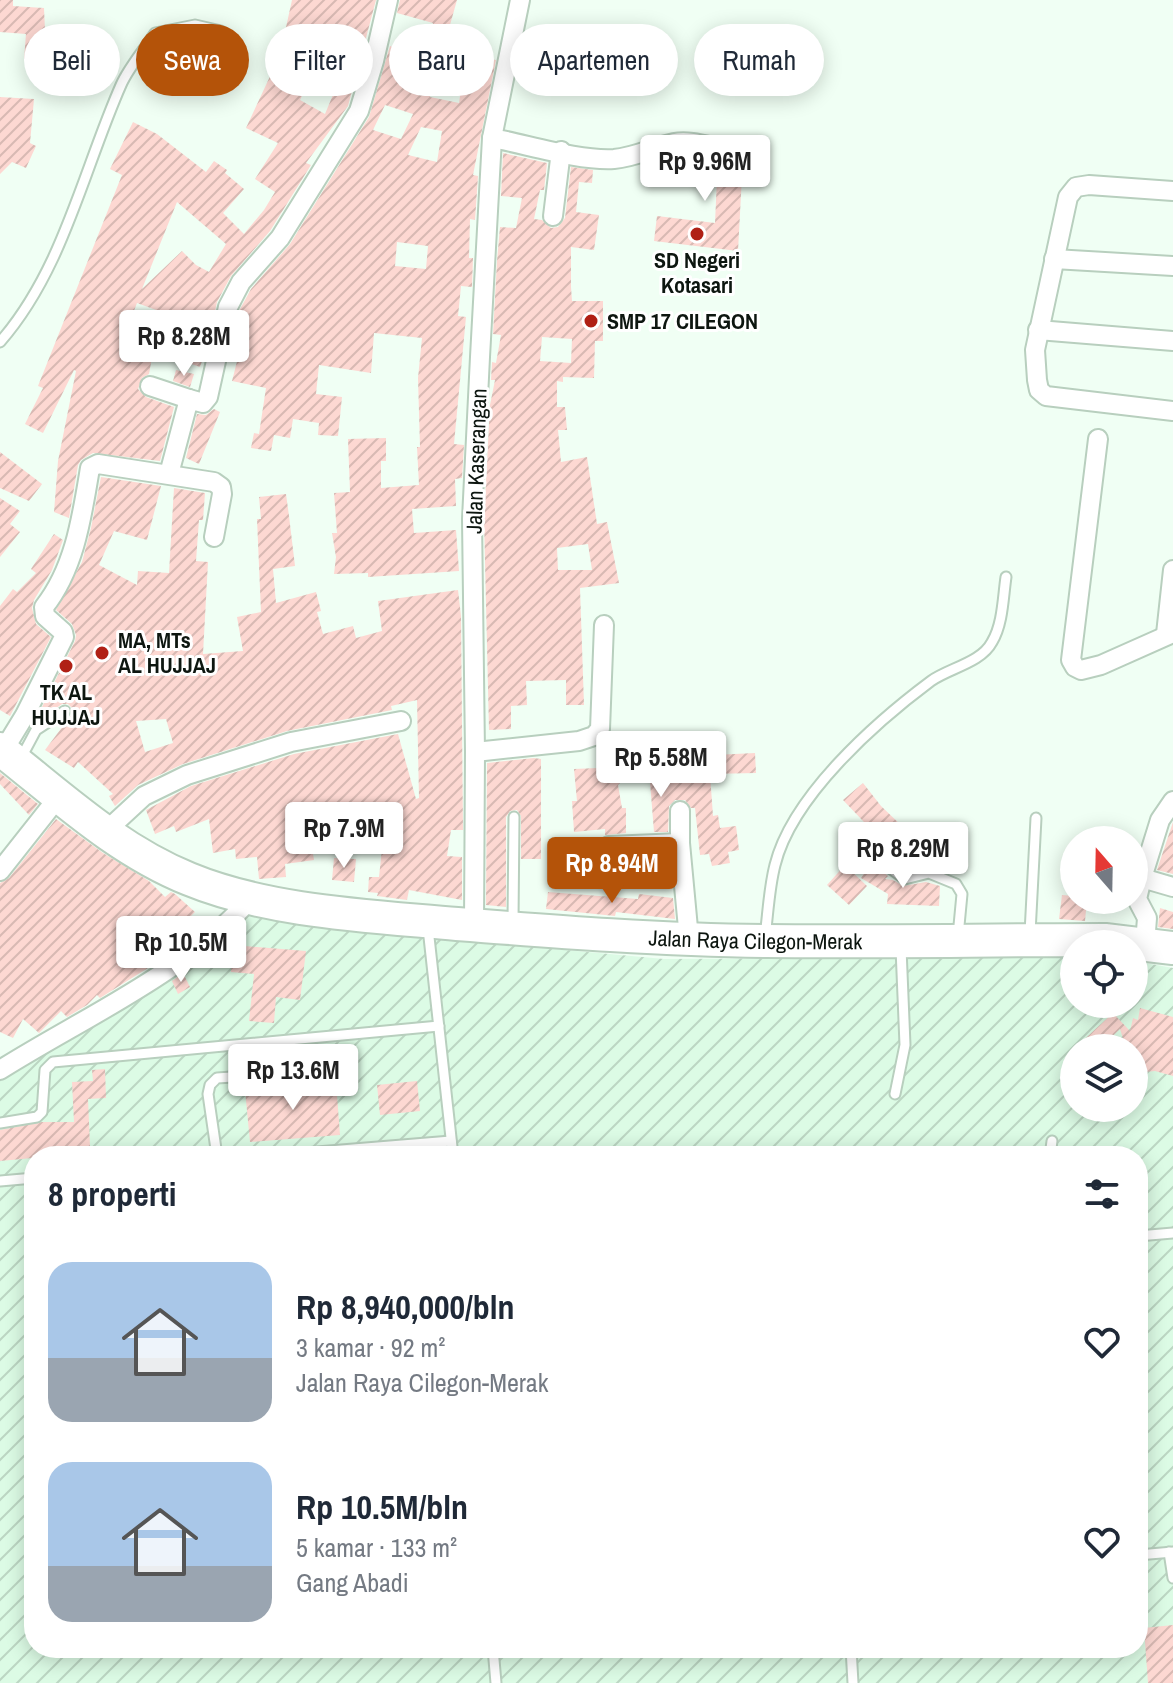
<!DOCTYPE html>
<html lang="id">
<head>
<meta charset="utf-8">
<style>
  :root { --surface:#fff; --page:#f2f2f3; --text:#1f2937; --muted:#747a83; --accent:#b45309 }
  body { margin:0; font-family:"Archivo Narrow",sans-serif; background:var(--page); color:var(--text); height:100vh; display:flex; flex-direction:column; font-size:30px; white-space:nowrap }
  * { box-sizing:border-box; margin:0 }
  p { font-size:26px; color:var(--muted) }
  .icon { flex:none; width:44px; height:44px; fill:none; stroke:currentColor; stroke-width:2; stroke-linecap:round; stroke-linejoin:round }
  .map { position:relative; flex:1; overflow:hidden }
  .panel { position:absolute; left:24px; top:1146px; width:1124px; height:512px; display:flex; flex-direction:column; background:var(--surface); border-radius:32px; box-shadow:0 4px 20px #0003 }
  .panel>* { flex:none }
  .banner { position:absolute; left:24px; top:24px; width:1126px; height:72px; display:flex; gap:16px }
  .needle { width:52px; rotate:340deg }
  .buttons { position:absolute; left:1060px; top:826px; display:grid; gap:16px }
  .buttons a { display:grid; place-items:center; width:88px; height:88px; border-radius:50%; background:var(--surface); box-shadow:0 4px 20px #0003; font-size:40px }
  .price { position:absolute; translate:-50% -68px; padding:0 18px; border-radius:8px; background:#fff; color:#222; font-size:26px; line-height:52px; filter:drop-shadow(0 2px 4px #0008) }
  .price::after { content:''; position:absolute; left:50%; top:48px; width:24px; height:18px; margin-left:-12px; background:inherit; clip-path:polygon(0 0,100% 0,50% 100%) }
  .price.on { background:var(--accent); color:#fff }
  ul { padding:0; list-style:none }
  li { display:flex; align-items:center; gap:24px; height:200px; padding:0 24px }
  li span { display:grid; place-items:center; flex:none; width:224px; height:160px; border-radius:24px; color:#555 }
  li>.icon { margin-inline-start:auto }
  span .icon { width:96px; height:96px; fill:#fffc; stroke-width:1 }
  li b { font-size:34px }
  h2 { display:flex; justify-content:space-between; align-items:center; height:96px; padding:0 24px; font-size:34px }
  .tag { padding:0 28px; border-radius:36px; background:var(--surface); box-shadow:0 4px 20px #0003; font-size:28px; line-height:72px }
  .tag.on { background:var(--accent); color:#fff }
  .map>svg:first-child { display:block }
  .industrial { fill:url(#industrial-furrows); fill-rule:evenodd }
  .building { fill:url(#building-hatch); fill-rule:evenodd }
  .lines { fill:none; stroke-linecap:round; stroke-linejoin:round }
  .service-casing { stroke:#b8cfbe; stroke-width:13 }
  .minor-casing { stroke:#b8cfbe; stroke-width:22 }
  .trunk-casing { stroke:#b8cfbe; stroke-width:36 }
  .service { stroke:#fff; stroke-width:9 }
  .minor { stroke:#fff; stroke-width:18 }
  .trunk { stroke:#fff; stroke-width:32 }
  .poi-dot { fill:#b02015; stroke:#fff; stroke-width:3 }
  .labels { text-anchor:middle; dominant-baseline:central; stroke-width:6; stroke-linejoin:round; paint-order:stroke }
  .poi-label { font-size:22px; font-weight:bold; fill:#0d1610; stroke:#fff }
  .street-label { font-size:22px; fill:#0d1610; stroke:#fff }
</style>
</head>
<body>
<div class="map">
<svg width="1173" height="1683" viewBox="0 0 1173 1683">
  <defs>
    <pattern id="industrial-furrows" width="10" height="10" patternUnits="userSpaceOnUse" patternTransform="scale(2)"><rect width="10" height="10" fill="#dcfbe5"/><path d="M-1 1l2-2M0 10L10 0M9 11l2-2" fill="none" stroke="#bcd6c3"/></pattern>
    <pattern id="building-hatch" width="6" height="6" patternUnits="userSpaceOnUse" patternTransform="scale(2)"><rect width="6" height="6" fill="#fdd8d2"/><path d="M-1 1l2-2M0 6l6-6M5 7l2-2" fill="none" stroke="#d8b9b3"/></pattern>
  </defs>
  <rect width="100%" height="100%" fill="#f0fff4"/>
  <path class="industrial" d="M 245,916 L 424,937 L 664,959 L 1074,957 L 1074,1004 L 1134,1004 L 1134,961 L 1173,968 L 1173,1683 L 0,1683 L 0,1076 L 180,974 ZM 1074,1048 L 1134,1048 L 1134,1108 L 1074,1108 ZM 34,1156 L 1138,1156 L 1138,1648 L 34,1648 Z"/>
  <g class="building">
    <path d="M 0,0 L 13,0 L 13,6 L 44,8 L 45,31 L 62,30 L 64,59 L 66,59 L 69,83 L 50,85 L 48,61 L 24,59 L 26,34 L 0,32 Z"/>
    <path d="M 292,0 L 376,0 L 348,106 L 306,163 L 311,165 L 270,231 L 231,276 L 217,302 L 211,330 L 137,303 L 126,331 L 156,336 L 149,374 L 142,378 L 138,389 L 146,397 L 174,407 L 160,461 L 93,453 L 81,460 L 78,465 L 69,518 L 54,512 L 58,461 L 76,371 L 74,370 L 43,433 L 25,424 L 43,388 L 38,386 L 122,175 L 110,169 L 133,122 L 157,134 L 206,172 L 214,161 L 227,170 L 225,173 L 244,189 L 223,213 L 244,234 L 264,210 L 275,192 L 255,179 L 278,143 L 246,128 L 286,42 L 283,41 ZM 325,48 L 350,54 L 325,114 L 300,100 ZM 177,202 L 226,244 L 209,272 L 196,265 L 182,251 L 142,289 Z"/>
    <path d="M 400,0 L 457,0 L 448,32 L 432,27 L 433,23 L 397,13 Z"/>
    <path d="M 390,46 L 402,50 L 401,53 L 425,60 L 428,53 L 441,57 L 430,97 L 459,103 L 466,55 L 496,60 L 473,175 L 478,176 L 475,220 L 470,219 L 469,258 L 473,258 L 472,287 L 461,286 L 458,316 L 466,317 L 454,444 L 464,445 L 462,478 L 455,479 L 456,506 L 412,509 L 414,533 L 456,530 L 459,571 L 368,577 L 368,573 L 334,574 L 336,557 L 332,533 L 337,533 L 334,493 L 350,492 L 348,439 L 386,438 L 386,461 L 381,461 L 381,488 L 419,485 L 417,447 L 420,447 L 418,378 L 422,338 L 374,333 L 371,373 L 319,365 L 316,394 L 342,397 L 338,436 L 318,435 L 319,423 L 293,419 L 290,438 L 274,435 L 271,451 L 251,448 L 254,433 L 259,434 L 266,388 L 232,381 L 242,342 L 233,339 L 239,311 L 251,289 L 290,244 L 369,117 ZM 385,105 L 413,114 L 401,139 L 373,130 ZM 421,127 L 442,131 L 437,162 L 408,155 ZM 397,242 L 428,246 L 426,269 L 395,266 Z"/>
    <path d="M 0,97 L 34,99 L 30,143 L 36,146 L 26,168 L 12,162 L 0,174 Z"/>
    <path d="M 503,153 L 547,163 L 544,190 L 540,190 L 534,219 L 542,220 L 551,228 L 558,227 L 565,218 L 571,167 L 593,170 L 592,183 L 579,182 L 576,212 L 599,215 L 594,250 L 571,247 L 571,287 L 572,301 L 603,301 L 603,341 L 595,341 L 594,378 L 563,377 L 563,382 L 557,381 L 557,407 L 565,407 L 567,430 L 558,430 L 561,462 L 587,457 L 597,524 L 607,522 L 619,583 L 580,588 L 584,705 L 566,705 L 566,680 L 526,681 L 527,705 L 511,706 L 511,729 L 489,730 L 484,519 L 490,405 L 495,380 L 491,380 L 492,362 L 496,363 L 501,335 L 493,334 L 497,261 L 500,227 L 516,228 L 522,198 L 501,196 ZM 542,337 L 572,339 L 571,363 L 540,361 ZM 588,544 L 592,570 L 558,570 L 557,548 Z"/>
    <path d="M 681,154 L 721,161 L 732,157 L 743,157 L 738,251 L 654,241 L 657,216 L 715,223 L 717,179 L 657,178 L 657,160 Z"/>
    <path d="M 193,342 L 208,344 L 200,367 L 186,362 Z"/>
    <path d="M 176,370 L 194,374 L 190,387 L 173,381 Z"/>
    <path d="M 214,409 L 220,412 L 199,464 L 186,458 L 197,414 L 206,415 Z"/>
    <path d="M 0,452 L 42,484 L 29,501 L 0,488 Z"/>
    <path d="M 101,477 L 161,486 L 147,540 L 114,531 L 99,565 L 137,585 L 138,571 L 169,573 L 174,488 L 205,493 L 203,520 L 199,520 L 196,561 L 208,562 L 203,654 L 243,651 L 237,617 L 261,612 L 257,519 L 261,519 L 259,497 L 286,494 L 289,516 L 295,566 L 273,569 L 276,603 L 316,592 L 321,611 L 317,612 L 323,634 L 353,626 L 356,638 L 382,631 L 378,601 L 458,590 L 461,616 L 463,830 L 451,830 L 447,856 L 462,857 L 462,900 L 409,890 L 407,900 L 377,896 L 378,893 L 368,892 L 369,877 L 379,877 L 382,849 L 351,847 L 353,819 L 342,821 L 341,815 L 308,823 L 314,860 L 285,864 L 286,877 L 259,879 L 257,857 L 236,859 L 235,849 L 213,853 L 209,819 L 176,832 L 174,826 L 155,834 L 146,810 L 191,786 L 294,754 L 398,734 L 416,799 L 419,798 L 417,700 L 391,706 L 392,710 L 287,731 L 183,764 L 138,785 L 115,806 L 109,796 L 113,794 L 78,762 L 74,768 L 45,750 L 72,714 L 72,708 L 68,704 L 62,704 L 52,711 L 42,707 L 75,641 L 76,635 L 72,624 L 56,610 L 82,562 L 91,528 ZM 166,719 L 173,743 L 145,752 L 136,721 Z"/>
    <path d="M 0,498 L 20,511 L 10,524 L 20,532 L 0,557 Z"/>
    <path d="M 54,534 L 63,540 L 52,570 L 34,600 L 32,608 L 36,624 L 51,637 L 10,716 L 0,710 L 0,606 L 13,589 L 17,592 L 36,573 L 31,569 Z"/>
    <path d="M 755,753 L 756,773 L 710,774 L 713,816 L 718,815 L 720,828 L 736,826 L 739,850 L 728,852 L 730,863 L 712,866 L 709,854 L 700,855 L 695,808 L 691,808 L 685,800 L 675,800 L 669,806 L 668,832 L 654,832 L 650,782 L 621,782 L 618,785 L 622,808 L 626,808 L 626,833 L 605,835 L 605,829 L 574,832 L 572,801 L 577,801 L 574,769 L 669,765 L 669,769 L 695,768 L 694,756 Z"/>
    <path d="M 534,758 L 541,759 L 541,859 L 521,859 L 521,816 L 517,810 L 510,811 L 506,817 L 506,907 L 486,905 L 487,763 Z"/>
    <path d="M 0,773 L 38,804 L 29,815 L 0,784 Z"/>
    <path d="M 863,783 L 881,806 L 905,829 L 909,824 L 923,835 L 897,864 L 878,850 L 883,842 L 843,800 Z"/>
    <path d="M 56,819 L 103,853 L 149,881 L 165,897 L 171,892 L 175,894 L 195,912 L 162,944 L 170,953 L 159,961 L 100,998 L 97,995 L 87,1005 L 67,1017 L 61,1011 L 39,1033 L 23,1019 L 13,1038 L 0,1032 L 0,883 L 9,878 Z"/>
    <path d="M 1173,822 L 1173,874 L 1157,870 Z"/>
    <path d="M 669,855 L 671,871 L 608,875 L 607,857 Z"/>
    <path d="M 334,858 L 356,859 L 354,882 L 332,880 Z"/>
    <path d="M 871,863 L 888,876 L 885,879 L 893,880 L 903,886 L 926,882 L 940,886 L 939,906 L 887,904 L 888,894 L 861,878 Z"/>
    <path d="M 845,865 L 867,886 L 849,905 L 827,885 Z"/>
    <path d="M 548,892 L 638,899 L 639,894 L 673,898 L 675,919 L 616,912 L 615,916 L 546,909 Z"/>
    <path d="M 1062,895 L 1074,896 L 1074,900 L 1087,900 L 1085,921 L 1059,919 Z"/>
    <path d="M 1160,908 L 1173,912 L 1173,929 L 1158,927 Z"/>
    <path d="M 233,945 L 306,951 L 300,1000 L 276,997 L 274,1023 L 249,1021 L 254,974 L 231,972 Z"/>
    <path d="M 183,973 L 190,987 L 178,994 L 172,981 Z"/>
    <path d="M 1140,1008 L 1173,1017 L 1173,1076 L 1155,1071 L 1145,1072 L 1134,1063 L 1134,1048 L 1126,1048 L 1120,1029 L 1100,1048 L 1075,1048 L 1113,1013 L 1130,1031 L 1133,1018 L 1138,1020 Z"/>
    <path d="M 105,1069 L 106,1098 L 88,1099 L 90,1146 L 53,1148 L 54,1156 L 0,1161 L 0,1130 L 42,1122 L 74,1122 L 72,1082 L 93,1081 L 92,1070 Z"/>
    <path d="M 417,1081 L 420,1111 L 380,1115 L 377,1085 Z"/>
    <path d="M 336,1082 L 340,1135 L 250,1142 L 245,1090 Z"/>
    <path d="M 1173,1625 L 1173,1683 L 1148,1683 L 1144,1628 Z"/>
  </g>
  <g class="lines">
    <defs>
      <g id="service">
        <path d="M 0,342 C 63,270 83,171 121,85 C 129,67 144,50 155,33 L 195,25 L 221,31"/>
        <path d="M 20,760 L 36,730 L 65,711"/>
        <path d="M 857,844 L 905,879 L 929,873 L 956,884 L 962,894 L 958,936"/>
        <path d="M 513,921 L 514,817"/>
        <path d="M 428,928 L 453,1156"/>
        <path d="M 1030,933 L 1036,818"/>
        <path d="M 765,937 C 768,914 769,888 775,865 C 792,796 876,722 931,681 C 949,668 981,663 992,642 C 1003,624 1003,597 1006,577"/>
        <path d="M 895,1094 L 905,1045 L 901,948"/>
        <path d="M 0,1123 L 37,1117 L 42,1112 L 45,1070 L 53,1062 L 439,1026"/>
        <path d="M 217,1156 L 208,1094 L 210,1085 L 217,1078 L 336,1070"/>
        <path d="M 268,1156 L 451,1141"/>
        <path d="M 1050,1156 L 1052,1141"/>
        <path d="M 0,1181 L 34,1178"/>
        <path d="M 1138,1236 L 1173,1233"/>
        <path d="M 1169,1552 L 1173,1578"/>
        <path d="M 1138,1555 L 1173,1552"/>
        <path d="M 493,1648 L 496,1683"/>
        <path d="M 851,1648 L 853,1683"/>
      </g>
      <g id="minor">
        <path d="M 492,138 C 529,145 579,161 614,159 C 636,157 654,147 674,143 C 690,140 707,146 723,149"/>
        <path d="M 1173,191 L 1089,185 L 1076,187 L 1068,197 L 1035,350 L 1037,380 L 1039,390 L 1046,396 L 1173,411"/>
        <path d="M 553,216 L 561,151"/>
        <path d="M 1054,259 L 1173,266"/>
        <path d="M 1038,330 L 1173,341"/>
        <path d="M 150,386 L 189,399"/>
        <path d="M 1098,439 L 1071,660 L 1075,667 L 1081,670 L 1101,665 L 1173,633"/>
        <path d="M 169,474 L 189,399 L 203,403 L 208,397 L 228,307 L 241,282 L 280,238 L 359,111 L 374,61 L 388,0"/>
        <path d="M 1166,634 L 1173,570"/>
        <path d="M 3,751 L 25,715 L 64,637 L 63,632 L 45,616 L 44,607 C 75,568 82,516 90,468 L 98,464 L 214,482 L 221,487 L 222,494 L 214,537"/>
        <path d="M 475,752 L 579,741 L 594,736 L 600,729 L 604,625"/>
        <path d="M 1173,801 L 1160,820 L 1142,878 L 1173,887"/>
        <path d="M 680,811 L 680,843 L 689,939"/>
        <path d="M 105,832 L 144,796 L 187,775 L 291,742 L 401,721"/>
        <path d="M 609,846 L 680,843"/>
        <path d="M 0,871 L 60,795"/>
        <path d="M 1142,878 L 1137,899 L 1147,918 L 1145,944"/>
        <path d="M 474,925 L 475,752 L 472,519 L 480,357 L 492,138 L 520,0"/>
        <path d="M 0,1070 C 84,1017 186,973 252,897"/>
      </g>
      <g id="trunk">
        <path id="s1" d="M 0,749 C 60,796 117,850 189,879 C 269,912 371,916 457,924 C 559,932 663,940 766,941 C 879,942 992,940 1105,940 L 1173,948"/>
      </g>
    </defs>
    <use href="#service" class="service-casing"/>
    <use href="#minor" class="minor-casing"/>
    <use href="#trunk" class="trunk-casing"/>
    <use href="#service" class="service"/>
    <use href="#minor" class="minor"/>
    <use href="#trunk" class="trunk"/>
  </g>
  <g class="poi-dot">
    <circle cx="697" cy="234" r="8"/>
    <circle cx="591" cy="321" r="8"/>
    <circle cx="102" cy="653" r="8"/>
    <circle cx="66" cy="666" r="8"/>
  </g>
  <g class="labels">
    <g class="poi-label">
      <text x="697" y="260">SD Negeri<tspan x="697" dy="25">Kotasari</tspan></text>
      <text x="607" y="321" text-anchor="start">SMP 17 CILEGON</text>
      <text x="118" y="640" text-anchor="start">MA, MTs<tspan x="118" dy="25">AL HUJJAJ</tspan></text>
      <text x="66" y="692">TK AL<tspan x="66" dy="25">HUJJAJ</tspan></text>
    </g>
    <g class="street-label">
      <text transform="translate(476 461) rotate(-88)">Jalan Kaserangan</text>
      <text stroke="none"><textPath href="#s1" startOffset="802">Jalan Raya Cilegon-Merak</textPath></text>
    </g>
  </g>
</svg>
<div class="buttons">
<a><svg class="needle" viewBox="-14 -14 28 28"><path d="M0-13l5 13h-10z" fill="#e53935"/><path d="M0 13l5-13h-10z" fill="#747a83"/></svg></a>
<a><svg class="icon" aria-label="locate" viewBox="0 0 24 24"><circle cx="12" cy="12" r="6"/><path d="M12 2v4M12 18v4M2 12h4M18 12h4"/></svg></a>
<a><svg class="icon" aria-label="layers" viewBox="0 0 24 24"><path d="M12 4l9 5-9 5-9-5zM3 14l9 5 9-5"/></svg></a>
</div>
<b class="price" style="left:705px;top:203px">Rp 9.96M</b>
<b class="price" style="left:184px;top:378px">Rp 8.28M</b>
<b class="price" style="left:661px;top:799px">Rp 5.58M</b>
<b class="price" style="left:344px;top:870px">Rp 7.9M</b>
<b class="price" style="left:903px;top:890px">Rp 8.29M</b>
<b class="price on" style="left:612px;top:905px">Rp 8.94M</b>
<b class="price" style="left:181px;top:984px">Rp 10.5M</b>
<b class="price" style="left:293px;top:1112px">Rp 13.6M</b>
<div class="banner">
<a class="tag">Beli</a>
<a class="tag on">Sewa</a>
<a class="tag">Filter</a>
<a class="tag">Baru</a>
<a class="tag">Apartemen</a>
<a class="tag">Rumah</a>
</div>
<section class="panel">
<h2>8 properti<svg class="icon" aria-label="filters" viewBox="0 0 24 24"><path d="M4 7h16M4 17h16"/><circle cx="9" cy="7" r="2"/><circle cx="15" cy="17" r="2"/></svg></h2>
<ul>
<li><span style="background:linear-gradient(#a9c7e8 60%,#9aa5b1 0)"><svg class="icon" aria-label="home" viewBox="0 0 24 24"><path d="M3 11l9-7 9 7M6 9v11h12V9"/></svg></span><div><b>Rp 8,940,000/bln</b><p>3 kamar · 92 m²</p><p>Jalan Raya Cilegon-Merak</p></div><svg class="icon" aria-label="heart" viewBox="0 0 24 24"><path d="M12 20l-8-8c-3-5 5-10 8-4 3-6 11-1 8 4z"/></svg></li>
<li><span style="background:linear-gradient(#a9c7e8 65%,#9aa5b1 0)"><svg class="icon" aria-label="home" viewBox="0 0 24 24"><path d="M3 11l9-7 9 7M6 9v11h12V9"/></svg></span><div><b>Rp 10.5M/bln</b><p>5 kamar · 133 m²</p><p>Gang Abadi</p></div><svg class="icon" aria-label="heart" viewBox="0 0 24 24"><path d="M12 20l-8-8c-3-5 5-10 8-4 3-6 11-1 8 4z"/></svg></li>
</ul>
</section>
</div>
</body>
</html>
